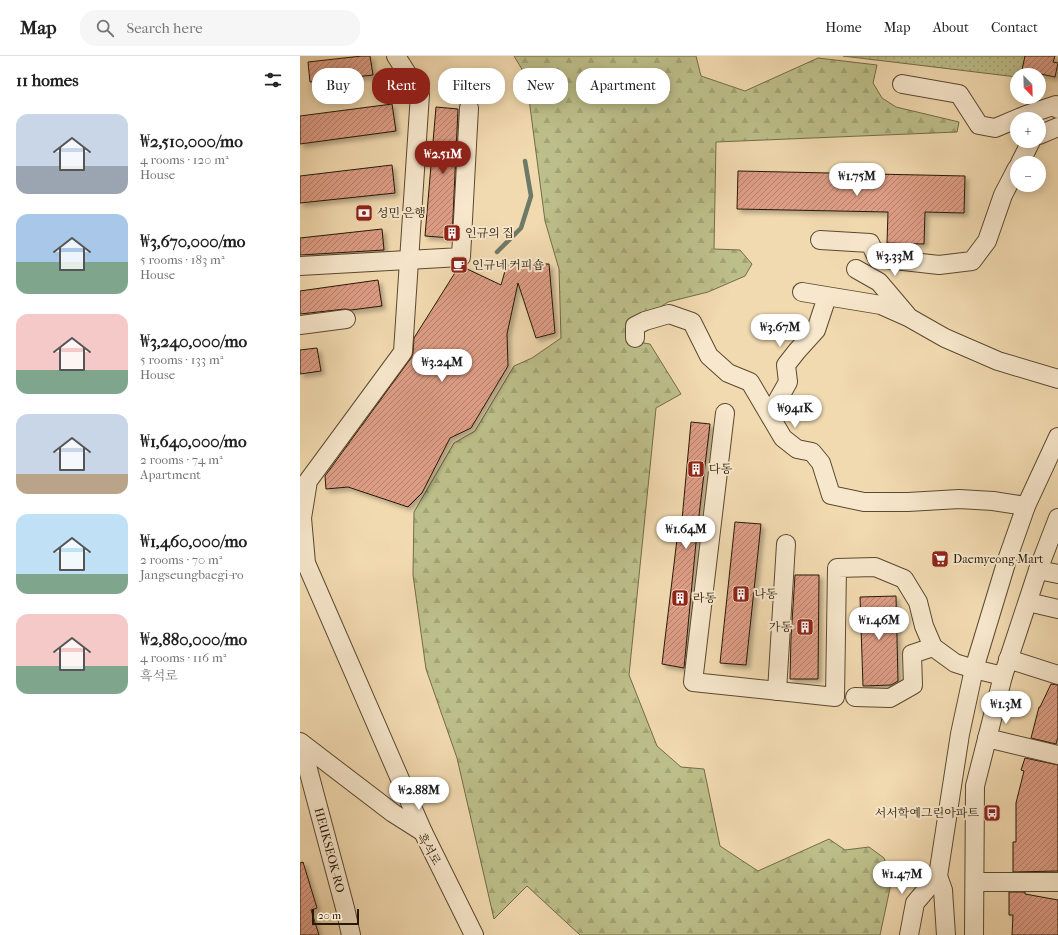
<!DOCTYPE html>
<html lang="en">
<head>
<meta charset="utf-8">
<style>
  :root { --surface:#fff; --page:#f6f6f6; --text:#222; --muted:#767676; --line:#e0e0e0; --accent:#8f2418 }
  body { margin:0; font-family:"IM FELL French Canon","Noto Serif KR",serif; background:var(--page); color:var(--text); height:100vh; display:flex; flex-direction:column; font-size:15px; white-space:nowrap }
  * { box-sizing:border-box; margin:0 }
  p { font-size:13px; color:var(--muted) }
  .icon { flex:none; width:22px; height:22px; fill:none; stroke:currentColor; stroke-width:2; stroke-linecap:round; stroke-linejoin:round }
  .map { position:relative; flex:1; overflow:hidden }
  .drawer { display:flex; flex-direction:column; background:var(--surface); width:300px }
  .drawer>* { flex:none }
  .hud { position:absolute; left:12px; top:12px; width:380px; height:36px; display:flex; gap:8px }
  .needle { width:26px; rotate:157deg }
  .tools { position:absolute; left:710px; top:12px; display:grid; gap:8px }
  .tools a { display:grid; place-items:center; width:36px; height:36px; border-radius:50%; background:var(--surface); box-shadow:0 2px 10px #0003; font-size:20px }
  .scale { position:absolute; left:12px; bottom:10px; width:47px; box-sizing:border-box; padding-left:4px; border:2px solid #271906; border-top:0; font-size:11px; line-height:14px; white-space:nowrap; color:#271906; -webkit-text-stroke:3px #f7e7cc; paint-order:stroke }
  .price { position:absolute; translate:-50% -34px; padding:0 9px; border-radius:14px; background:#fff; color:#222; font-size:13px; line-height:26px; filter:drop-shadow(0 1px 2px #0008) }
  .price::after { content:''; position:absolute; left:50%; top:24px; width:12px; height:9px; margin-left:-6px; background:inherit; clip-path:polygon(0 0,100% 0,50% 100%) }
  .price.current { background:var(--accent); color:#fff }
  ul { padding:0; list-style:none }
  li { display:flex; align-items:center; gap:12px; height:100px; padding:0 16px }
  li span { display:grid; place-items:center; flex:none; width:112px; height:80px; border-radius:12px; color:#555 }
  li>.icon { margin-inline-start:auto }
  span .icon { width:48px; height:48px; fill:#fffc; stroke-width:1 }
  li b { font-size:17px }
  h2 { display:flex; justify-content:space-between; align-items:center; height:48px; padding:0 16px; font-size:17px }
  .pill { padding:0 14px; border-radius:16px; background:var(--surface); box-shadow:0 2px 10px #0003; font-size:14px; line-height:36px }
  .pill.current { background:var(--accent); color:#fff }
  header { display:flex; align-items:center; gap:24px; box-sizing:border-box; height:56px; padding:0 20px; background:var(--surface); border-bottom:1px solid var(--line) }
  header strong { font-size:19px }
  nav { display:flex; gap:22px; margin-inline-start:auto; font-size:14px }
  .search { width:280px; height:36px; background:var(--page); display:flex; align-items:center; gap:10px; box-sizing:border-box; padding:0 14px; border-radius:16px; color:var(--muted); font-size:15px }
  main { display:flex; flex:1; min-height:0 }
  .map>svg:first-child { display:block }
  .grass { fill:url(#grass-dots); stroke:#726c48 }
  .forest { fill:url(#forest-firs); stroke:#726c48 }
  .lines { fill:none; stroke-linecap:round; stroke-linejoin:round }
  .stream { stroke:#6d7a68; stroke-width:4.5 }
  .building { fill:url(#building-hatch); stroke:#271906; filter:url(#shadow) }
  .minor-casing { stroke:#5a4930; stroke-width:20 }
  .minor { stroke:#f7e7cc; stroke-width:18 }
  .labels { text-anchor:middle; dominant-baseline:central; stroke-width:4; stroke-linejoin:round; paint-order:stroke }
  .poi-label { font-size:12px; fill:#271906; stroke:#f7e7cc; text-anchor:start }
  .street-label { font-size:12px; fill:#271906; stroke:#f7e7cc }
</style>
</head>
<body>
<header>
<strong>Map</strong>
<div class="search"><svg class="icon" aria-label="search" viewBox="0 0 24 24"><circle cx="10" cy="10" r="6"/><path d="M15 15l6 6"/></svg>Search here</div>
<nav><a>Home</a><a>Map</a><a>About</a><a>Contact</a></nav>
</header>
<main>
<section class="drawer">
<h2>11 homes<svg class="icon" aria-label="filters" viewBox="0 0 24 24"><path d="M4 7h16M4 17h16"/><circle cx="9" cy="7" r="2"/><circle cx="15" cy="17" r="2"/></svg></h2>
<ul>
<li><span style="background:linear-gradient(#c9d6e8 65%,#9aa5b1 0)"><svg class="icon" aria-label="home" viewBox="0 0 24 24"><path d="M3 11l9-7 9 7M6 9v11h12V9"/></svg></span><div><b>₩2,510,000/mo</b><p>4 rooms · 120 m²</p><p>House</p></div></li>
<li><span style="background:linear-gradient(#a9c7e8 60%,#7fa58c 0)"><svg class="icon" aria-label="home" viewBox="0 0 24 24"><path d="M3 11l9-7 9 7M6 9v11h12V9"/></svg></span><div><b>₩3,670,000/mo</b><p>5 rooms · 183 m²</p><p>House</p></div></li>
<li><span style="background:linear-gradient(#f6c9c9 70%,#7fa58c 0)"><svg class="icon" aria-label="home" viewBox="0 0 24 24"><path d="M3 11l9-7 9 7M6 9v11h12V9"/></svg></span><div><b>₩3,240,000/mo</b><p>5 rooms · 133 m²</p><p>House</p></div></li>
<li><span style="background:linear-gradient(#c9d6e8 75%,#b9a48a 0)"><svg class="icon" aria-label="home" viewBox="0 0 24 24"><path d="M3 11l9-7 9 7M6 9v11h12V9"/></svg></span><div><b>₩1,640,000/mo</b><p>2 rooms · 74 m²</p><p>Apartment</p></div></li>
<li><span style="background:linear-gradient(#bfe0f5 75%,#7fa58c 0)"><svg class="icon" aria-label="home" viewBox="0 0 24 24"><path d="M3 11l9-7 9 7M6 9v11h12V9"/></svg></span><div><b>₩1,460,000/mo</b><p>2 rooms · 70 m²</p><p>Jangseungbaegi-ro</p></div></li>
<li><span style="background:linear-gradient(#f6c9c9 65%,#7fa58c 0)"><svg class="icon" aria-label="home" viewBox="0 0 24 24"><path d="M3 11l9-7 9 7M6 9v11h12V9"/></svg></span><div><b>₩2,880,000/mo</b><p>4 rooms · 116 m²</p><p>흑석로</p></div></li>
</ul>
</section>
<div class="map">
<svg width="758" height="879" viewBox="0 0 758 879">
  <defs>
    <pattern id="grass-dots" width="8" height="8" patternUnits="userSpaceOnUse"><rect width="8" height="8" fill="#bdbf8a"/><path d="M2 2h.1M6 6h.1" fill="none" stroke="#a2a476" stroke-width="1.8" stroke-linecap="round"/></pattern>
    <pattern id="forest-firs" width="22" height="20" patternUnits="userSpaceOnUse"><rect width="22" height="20" fill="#bdbf8a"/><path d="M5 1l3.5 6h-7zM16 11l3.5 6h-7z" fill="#a2a476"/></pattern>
    <pattern id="building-hatch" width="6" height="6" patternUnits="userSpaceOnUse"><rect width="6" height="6" fill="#dd9d85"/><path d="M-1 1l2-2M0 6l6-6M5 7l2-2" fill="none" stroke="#b37f6b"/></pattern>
    <filter id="shadow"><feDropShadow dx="3.5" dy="3.5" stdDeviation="2" flood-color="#0004"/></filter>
  </defs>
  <rect width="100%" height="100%" fill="#f2dab0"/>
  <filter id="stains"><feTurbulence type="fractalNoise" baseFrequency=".005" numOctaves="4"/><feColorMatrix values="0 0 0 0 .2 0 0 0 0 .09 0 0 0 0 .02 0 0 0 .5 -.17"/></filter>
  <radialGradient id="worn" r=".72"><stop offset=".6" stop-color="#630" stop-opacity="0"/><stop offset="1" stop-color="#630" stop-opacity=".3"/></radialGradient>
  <path class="grass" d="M 543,0 L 725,0 L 722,19 L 717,19 L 717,21 Z"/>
  <path class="forest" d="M 214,0 L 396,0 L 401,20 L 445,35 L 518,2 L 577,9 L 573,27 L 582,42 L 596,51 L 659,66 L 657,76 L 416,86 L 414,193 L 440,194 L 452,208 L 445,220 L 408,236 L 368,246 L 334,268 L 330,285 L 350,288 L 381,338 L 356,352 L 329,619 L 357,690 L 381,711 L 404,713 L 420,790 L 458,815 L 529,783 L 545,794 L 569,791 L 584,802 L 592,823 L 580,879 L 280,879 L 227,830 L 194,863 L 157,702 L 126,613 L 113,519 L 114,456 L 154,387 L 175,375 L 214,310 L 232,302 L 261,282 L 259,213 L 245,165 L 226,20 Z"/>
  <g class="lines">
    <path class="stream" d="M 197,196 L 221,172 L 231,140 L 225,105"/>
  </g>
  <g class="building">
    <path d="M 62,0 L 70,0 L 73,19 L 10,26 L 8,6 Z"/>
    <path d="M 725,0 L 755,0 L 753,6 L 758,7 L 755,21 L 722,14 Z"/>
    <path d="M 92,48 L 96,75 L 0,88 L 0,60 Z"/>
    <path d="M 136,51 L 158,53 L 152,182 L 125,180 Z"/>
    <path d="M 92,109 L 95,137 L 0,147 L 0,120 Z"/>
    <path d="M 438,115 L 665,120 L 664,157 L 625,156 L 624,188 L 587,187 L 588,156 L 437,153 Z"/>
    <path d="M 82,173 L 84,194 L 0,199 L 0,182 Z"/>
    <path d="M 207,208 L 249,208 L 255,277 L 236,282 L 218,227 L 207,278 L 208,310 L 171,372 L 150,382 L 122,437 L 108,451 L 48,431 L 26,433 L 25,420 L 111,302 L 113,297 L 114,282 L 158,212 L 163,211 L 201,229 Z"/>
    <path d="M 78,224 L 82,250 L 51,254 L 45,253 L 0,258 L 0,235 Z"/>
    <path d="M 17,292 L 21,315 L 0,318 L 0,294 Z"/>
    <path d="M 391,366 L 410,368 L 397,476 L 384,612 L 362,608 L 378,475 L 381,475 Z"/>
    <path d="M 435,466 L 461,468 L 446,609 L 420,607 Z"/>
    <path d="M 495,519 L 519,519 L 518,623 L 490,623 L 491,582 Z"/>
    <path d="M 596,540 L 598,625 L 591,629 L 563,630 L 560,541 Z"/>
    <path d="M 751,628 L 758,629 L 758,681 L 756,688 L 731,682 L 739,651 L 740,651 Z"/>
    <path d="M 725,702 L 758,709 L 758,815 L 713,816 L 713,786 L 716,786 L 716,747 L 724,715 L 721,714 Z"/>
    <path d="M 3,806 L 17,852 L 11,854 L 19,879 L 0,879 L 0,807 Z"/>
    <path d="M 709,836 L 725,836 L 725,838 L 758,844 L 758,879 L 712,879 L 713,859 L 709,859 Z"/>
  </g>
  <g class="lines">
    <defs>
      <g id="minor">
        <path d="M 96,0 L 120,38 L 103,296 L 8,425 L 2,462 L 6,507 L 123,776"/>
        <path d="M 602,28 L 659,38 L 679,69 L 695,72 L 726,59 L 756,49 L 758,53"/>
        <path d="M 739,79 L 758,71"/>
        <path d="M 720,107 L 731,85"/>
        <path d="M 520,184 L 570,187 L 577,202 L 639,209 L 672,205 L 687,185 L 703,139 L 717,112"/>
        <path d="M 0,210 L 161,201 L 169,52"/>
        <path d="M 556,213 L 579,226 L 607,259"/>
        <path d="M 502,236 L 581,249 L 608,261 L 645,282 L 698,305 L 758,323"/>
        <path d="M 0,269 L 46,263"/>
        <path d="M 335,282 L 335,270 L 345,265 L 369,258 L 392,266 L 409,300 L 428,317 L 450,326 L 483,382 L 497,393 L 512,396 L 521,407 L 531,439 L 564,446 L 608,446 L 659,443 L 693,445 L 726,450"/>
        <path d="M 425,357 L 393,626 L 535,641 L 537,512 L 575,511 L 604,523 L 618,546 L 624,570 L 633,591 L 655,607 L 674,613 L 703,620"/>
        <path d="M 470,358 L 488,326 L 486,309 L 497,295 L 516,274 L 527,241"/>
        <path d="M 738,514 L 758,518"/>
        <path d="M 728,546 L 758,553"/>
        <path d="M 708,603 L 758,619"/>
        <path d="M 477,635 L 486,488"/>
        <path d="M 555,641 L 590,642 L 613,629 L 612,598 L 633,591"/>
        <path d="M 687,682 L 758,699"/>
        <path d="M 0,686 L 93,757 L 123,776 L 174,879"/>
        <path id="s1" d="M 1,687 L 45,852 L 51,879"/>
        <path d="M 676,826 L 758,826"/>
        <path d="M 609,879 L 615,847 L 638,820"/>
        <path d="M 646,879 L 643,834 L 638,820 L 660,678 L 674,613 L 707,504 L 726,450 L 758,381"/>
        <path d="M 674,879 L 675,730 L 703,620 L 738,514 L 758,462"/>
      </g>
    </defs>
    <use href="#minor" class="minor-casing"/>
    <use href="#minor" class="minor"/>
  </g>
  <defs>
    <symbol id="bank-square" viewBox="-11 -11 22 22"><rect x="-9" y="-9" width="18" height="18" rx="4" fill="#8f2418" stroke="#f7e7cc"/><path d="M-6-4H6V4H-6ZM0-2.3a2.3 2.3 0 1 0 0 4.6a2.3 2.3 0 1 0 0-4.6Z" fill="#fff"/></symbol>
    <symbol id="building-square" viewBox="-11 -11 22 22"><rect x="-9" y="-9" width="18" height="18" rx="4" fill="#8f2418" stroke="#f7e7cc"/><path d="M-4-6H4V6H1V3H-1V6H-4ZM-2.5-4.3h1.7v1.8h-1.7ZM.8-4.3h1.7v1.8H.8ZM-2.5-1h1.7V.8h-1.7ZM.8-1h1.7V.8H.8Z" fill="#fff"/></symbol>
    <symbol id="cafe-square" viewBox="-11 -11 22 22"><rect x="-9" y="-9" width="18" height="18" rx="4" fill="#8f2418" stroke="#f7e7cc"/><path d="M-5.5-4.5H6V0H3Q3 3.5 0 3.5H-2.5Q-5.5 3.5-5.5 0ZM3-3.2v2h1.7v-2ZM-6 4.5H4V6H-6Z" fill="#fff"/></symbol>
    <symbol id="supermarket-square" viewBox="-11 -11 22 22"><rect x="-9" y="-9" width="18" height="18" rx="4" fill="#8f2418" stroke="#f7e7cc"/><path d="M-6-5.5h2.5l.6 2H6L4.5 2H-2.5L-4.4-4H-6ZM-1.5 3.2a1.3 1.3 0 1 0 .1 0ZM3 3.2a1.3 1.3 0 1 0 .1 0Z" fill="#fff"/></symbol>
    <symbol id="bus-square" viewBox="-11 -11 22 22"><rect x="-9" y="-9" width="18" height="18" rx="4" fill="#8f2418" stroke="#f7e7cc"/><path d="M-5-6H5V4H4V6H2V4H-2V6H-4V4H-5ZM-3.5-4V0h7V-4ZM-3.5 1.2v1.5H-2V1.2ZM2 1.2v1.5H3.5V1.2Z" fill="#fff"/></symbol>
  </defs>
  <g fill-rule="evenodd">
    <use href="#bank-square" x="54" y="147" width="20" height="20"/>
    <use href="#building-square" x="142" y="167" width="20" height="20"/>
    <use href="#cafe-square" x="149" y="199" width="20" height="20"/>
    <use href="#building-square" x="386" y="403" width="20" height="20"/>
    <use href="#supermarket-square" x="630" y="493" width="20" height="20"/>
    <use href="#building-square" x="431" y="528" width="20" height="20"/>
    <use href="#building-square" x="370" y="532" width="20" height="20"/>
    <use href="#building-square" x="495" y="561" width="20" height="20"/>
    <use href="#bus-square" x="682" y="747" width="20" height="20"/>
  </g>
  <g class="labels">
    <g class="poi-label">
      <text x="77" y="157">성민 은행</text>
      <text x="165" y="177">인규의 집</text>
      <text x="172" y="209">인규네 커피숍</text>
      <text x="409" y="413">다동</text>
      <text x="653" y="503">Daemyeong Mart</text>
      <text x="454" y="538">나동</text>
      <text x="393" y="542">라동</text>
      <text x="492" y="571" text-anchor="end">가동</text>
      <text x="679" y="757" text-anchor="end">서서학예그린아파트</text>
    </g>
    <g class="street-label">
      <text transform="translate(129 793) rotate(60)">흑석로</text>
      <text stroke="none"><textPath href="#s1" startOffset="111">HEUKSEOK-RO</textPath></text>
    </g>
  </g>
  <rect width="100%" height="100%" filter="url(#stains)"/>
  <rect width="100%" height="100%" fill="url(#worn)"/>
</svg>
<div class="tools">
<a><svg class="needle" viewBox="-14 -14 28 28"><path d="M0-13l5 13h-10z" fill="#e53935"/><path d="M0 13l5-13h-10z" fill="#767676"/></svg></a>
<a>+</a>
<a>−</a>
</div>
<div class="scale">20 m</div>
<b class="price current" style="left:143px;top:119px">₩2.51M</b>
<b class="price" style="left:557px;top:141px">₩1.75M</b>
<b class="price" style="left:595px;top:221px">₩3.33M</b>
<b class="price" style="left:480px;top:292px">₩3.67M</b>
<b class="price" style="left:142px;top:327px">₩3.24M</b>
<b class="price" style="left:495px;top:373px">₩941K</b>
<b class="price" style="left:386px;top:494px">₩1.64M</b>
<b class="price" style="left:579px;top:585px">₩1.46M</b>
<b class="price" style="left:706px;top:669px">₩1.3M</b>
<b class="price" style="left:119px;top:755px">₩2.88M</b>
<b class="price" style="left:602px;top:839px">₩1.47M</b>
<div class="hud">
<a class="pill">Buy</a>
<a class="pill current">Rent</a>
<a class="pill">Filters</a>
<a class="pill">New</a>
<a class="pill">Apartment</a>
</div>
</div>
</main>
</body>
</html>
